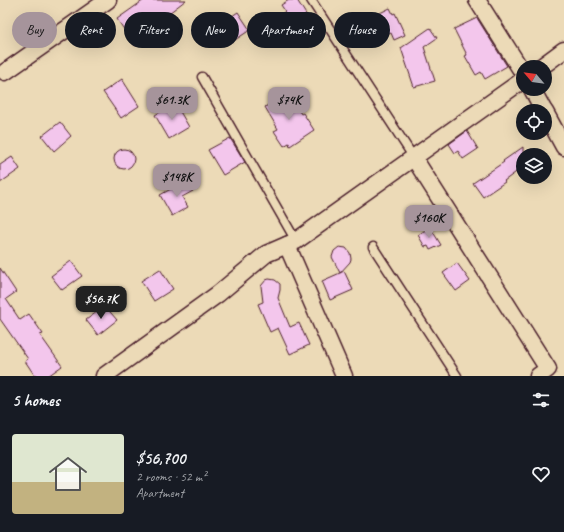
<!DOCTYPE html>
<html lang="en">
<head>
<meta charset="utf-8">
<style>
  :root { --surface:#171b24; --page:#20242c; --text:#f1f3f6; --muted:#9ea1a6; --accent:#a6949b }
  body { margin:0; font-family:Caveat,sans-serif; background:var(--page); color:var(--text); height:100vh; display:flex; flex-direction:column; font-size:15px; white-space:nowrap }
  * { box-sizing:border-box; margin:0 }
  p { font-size:13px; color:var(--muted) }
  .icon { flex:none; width:22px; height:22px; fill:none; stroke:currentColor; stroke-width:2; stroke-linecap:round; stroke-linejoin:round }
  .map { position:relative; height:376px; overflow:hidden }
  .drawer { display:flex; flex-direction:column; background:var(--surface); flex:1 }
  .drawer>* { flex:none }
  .guide { position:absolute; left:12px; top:12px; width:540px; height:36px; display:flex; gap:8px }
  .needle { width:26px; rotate:299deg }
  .controls { position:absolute; left:516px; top:60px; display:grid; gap:8px }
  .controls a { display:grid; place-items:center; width:36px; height:36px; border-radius:50%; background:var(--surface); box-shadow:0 4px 16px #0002; font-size:20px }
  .price { position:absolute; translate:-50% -34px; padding:0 9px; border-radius:8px; background:var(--accent); color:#111; font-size:13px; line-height:26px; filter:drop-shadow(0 1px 2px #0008) }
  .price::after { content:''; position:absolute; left:50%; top:24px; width:12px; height:9px; margin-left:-6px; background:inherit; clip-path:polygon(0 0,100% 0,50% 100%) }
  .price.active { background:#222; color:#fff }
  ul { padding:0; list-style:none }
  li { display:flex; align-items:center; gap:12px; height:100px; padding:0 12px }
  li span { display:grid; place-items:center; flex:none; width:112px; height:80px; border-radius:4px; color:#555 }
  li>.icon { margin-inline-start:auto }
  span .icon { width:48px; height:48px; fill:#fffc; stroke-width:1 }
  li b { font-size:17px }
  h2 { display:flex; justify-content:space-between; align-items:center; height:48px; padding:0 12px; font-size:17px }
  .chip { padding:0 14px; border-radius:18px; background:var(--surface); box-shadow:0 4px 16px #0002; font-size:14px; line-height:36px }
  .chip.active { background:var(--accent); color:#111 }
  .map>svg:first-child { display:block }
  .building { fill:#f3c6ec; stroke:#4a1f2b }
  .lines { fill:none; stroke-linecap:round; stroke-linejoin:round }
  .service-casing { stroke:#4a1f2b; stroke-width:11 }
  .minor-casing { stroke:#4a1f2b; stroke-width:19 }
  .service { stroke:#ecdab7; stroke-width:8 }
  .minor { stroke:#ecdab7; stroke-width:16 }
</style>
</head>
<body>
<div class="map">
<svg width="564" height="376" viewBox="0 0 564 376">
  <rect width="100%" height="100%" fill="#ecdab7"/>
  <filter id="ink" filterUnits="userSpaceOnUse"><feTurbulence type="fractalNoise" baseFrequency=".025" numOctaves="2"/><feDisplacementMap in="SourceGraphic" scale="8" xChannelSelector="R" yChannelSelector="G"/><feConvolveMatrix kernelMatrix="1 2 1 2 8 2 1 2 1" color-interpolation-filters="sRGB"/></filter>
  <g filter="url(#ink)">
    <g class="building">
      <path d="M 144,0 L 186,0 L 156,23 L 160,28 L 135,46 L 117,19 Z"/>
      <path d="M 289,0 L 297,0 L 307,16 L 301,21 L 301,23 L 292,29 L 282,14 L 285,11 L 281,5 Z"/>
      <path d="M 390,8 L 393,14 L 395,13 L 405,35 L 394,40 L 391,33 L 383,36 L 374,16 Z"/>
      <path d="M 238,12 L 250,30 L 232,42 L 220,24 Z"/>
      <path d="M 477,18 L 507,66 L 485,79 L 481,72 L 476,75 L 465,56 L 467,55 L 454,29 Z"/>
      <path d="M 430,28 L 437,38 L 424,47 L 435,81 L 414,87 L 401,48 Z"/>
      <path d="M 122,79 L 139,106 L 121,118 L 103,92 Z"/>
      <path d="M 288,93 L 301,114 L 303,113 L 314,130 L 290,146 L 289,143 L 284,146 L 274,131 L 278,129 L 265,107 Z"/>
      <path d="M 175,103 L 189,127 L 169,139 L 155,115 Z"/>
      <path d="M 60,122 L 71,136 L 54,151 L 42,136 Z"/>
      <path d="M 467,131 L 478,149 L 463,159 L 458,151 L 455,153 L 449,144 Z"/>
      <path d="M 230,138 L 245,162 L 223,175 L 208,150 Z"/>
      <path d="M 523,147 L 523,167 L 504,181 L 505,182 L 483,197 L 473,183 L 504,162 L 503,161 Z"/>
      <circle cx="124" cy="159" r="10"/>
      <path d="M 12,157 L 20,169 L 0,183 L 0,165 Z"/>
      <path d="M 187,180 L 193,191 L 182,197 L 188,207 L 172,216 L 160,195 Z"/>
      <path d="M 430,227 L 441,245 L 430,250 L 428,246 L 425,247 L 418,235 Z"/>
      <path d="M 339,247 L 346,248 L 350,253 L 351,259 L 350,262 L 340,273 L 344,271 L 353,290 L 330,300 L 322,281 L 340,273 L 332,257 L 334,251 Z"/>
      <path d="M 71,261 L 82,276 L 62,290 L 51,276 Z"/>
      <path d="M 457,263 L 470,281 L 456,291 L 443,273 Z"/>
      <path d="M 0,268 L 16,292 L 6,299 L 20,320 L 29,314 L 43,334 L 40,335 L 62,366 L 48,376 L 35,376 L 25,361 L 28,359 L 0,319 Z"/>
      <path d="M 160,269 L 173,289 L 154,301 L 141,281 Z"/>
      <path d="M 269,279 L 275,280 L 280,284 L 280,290 L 278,298 L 290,327 L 299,323 L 309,345 L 290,354 L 278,328 L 270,332 L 258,304 L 263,302 L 261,286 L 266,280 Z"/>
      <path d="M 105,306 L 117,320 L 98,335 L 86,320 Z"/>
    </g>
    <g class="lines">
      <defs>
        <g id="service">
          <path d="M 311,0 L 414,158"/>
          <path d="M 202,77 L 296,241"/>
          <path d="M 373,247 L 457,376"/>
        </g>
        <g id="minor">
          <path d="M 477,0 L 523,73"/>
          <path d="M 541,67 L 564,50"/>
          <path d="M 5,72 L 108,0"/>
          <path d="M 532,89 L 544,111"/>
          <path d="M 545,112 L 564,147"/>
          <path d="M 414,158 L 548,369 L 538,376"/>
          <path d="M 287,245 L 344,376"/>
          <path d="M 104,376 L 218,294 L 266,254 L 296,241 L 523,80"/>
        </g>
      </defs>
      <use href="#service" class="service-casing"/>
      <use href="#minor" class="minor-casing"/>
      <use href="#service" class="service"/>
      <use href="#minor" class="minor"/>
    </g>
  </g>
</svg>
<div class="controls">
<a><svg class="needle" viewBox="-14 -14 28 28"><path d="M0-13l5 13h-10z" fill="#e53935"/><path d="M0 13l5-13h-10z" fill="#9ea1a6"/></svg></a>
<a><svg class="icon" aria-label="locate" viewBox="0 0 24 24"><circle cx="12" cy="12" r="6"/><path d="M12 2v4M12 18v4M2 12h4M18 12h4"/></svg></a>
<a><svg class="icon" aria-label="layers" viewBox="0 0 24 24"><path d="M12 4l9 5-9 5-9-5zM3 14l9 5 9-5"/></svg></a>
</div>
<b class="price" style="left:172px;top:121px">$61.3K</b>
<b class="price" style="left:289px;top:121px">$74K</b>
<b class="price" style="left:177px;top:198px">$148K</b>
<b class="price" style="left:429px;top:239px">$160K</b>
<b class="price active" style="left:101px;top:320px">$56.7K</b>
<div class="guide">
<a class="chip active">Buy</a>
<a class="chip">Rent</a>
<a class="chip">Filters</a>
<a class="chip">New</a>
<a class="chip">Apartment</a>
<a class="chip">House</a>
</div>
</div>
<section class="drawer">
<h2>5 homes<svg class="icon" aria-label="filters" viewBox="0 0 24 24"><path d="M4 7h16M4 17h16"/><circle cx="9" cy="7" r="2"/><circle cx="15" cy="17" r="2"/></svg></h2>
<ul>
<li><span style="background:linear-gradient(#dfe7d0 60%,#c2b280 0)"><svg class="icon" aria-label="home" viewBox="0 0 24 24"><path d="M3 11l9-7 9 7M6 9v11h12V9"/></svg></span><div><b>$56,700</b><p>2 rooms · 52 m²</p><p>Apartment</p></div><svg class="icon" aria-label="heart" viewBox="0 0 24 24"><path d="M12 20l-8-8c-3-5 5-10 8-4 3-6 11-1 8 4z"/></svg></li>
</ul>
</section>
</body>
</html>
